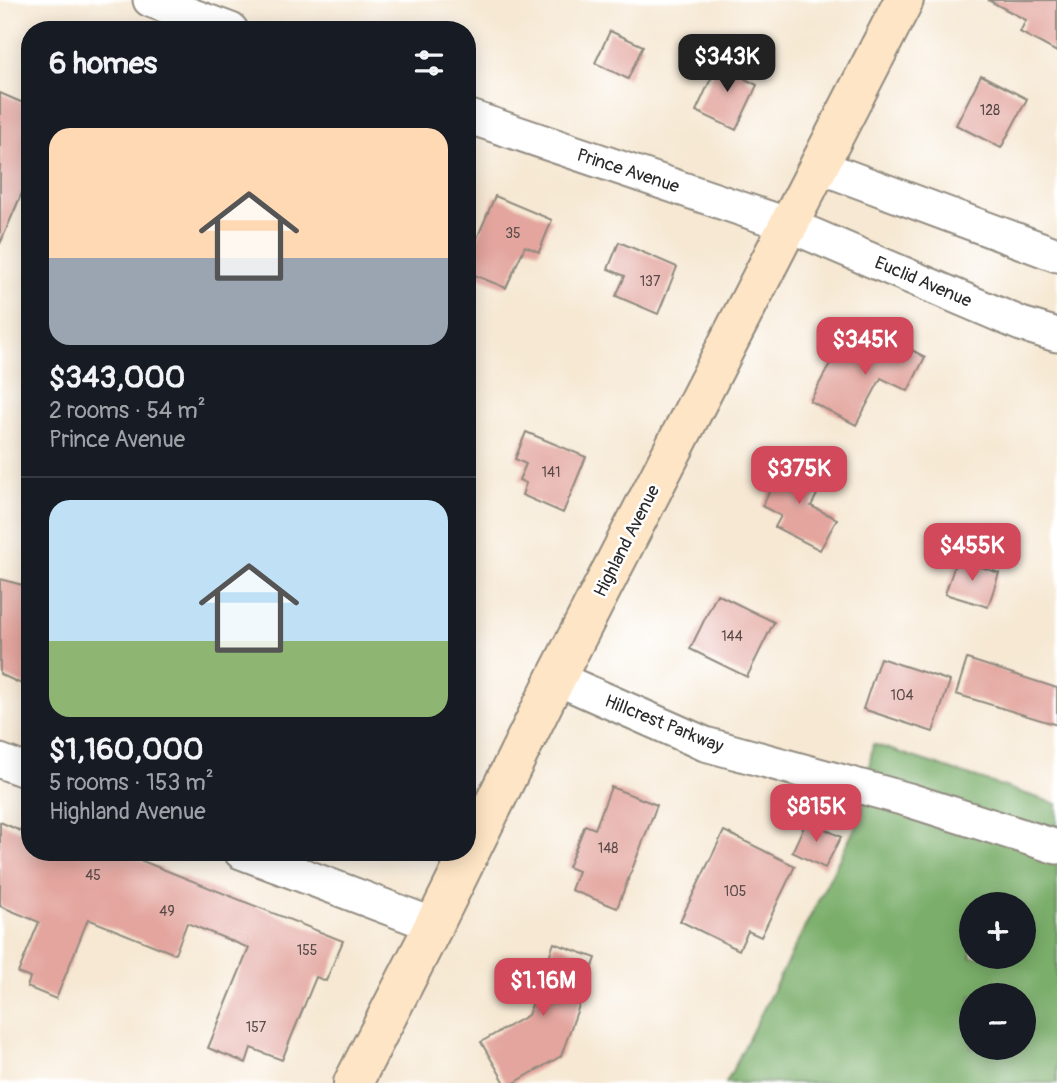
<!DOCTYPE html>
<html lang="en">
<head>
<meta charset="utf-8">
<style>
  :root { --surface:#171b24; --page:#242831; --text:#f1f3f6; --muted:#9ea1a6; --line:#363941; --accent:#d1495b }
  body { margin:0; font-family:Pangolin,sans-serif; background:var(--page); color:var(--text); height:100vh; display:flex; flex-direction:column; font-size:26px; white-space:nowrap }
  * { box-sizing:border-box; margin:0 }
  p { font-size:23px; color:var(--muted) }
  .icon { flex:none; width:38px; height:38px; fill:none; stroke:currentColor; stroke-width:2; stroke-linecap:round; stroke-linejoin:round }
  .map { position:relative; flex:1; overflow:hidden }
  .panel { position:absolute; left:21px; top:21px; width:455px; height:840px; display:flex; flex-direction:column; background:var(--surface); border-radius:28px; box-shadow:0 4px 18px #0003 }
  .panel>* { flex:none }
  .controls { position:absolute; left:959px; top:892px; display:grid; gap:14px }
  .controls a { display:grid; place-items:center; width:77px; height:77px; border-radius:50%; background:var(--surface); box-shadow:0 4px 18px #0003; font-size:35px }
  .price { position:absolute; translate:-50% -60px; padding:0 16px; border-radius:14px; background:var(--accent); color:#fff; font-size:23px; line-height:46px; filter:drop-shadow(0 2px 4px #0008) }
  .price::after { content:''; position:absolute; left:50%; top:42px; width:21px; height:16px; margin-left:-10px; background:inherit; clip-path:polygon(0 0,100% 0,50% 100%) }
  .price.current { background:#222; color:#fff }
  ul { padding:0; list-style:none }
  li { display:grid; align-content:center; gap:14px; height:371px; padding:0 28px }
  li+li { border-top:2px solid var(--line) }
  li span { display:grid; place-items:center; height:217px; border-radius:21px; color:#555 }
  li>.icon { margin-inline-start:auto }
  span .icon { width:126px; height:126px; fill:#fffc; stroke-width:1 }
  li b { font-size:30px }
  h2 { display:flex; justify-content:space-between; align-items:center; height:84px; padding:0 28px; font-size:30px }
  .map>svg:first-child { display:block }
  .forest { fill:#7aae6a; stroke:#526c4a; stroke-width:2; fill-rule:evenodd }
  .building { fill:#e3a59e }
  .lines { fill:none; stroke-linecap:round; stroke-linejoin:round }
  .minor-casing { stroke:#908a7f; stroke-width:37 }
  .secondary-casing { stroke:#908a7f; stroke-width:42 }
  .minor { stroke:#fff; stroke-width:33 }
  .secondary { stroke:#fee5c5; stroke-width:38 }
  .labels { text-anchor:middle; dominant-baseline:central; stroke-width:5; stroke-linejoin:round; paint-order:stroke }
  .number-label { font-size:14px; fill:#594a48 }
  .street-label { font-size:18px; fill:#2b2b2b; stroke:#fff }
</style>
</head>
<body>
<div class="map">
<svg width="1057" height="1083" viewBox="0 0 1057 1083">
  <rect width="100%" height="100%" fill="#fff"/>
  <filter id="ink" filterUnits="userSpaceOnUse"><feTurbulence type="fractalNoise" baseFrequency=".0143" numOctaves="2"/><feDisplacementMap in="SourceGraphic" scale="14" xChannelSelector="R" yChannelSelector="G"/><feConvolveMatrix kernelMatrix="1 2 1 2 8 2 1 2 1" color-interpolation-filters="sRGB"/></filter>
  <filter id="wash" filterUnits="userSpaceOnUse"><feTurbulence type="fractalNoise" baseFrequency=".00686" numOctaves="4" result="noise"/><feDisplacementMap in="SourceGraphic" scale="28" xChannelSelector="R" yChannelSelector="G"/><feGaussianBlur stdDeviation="1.57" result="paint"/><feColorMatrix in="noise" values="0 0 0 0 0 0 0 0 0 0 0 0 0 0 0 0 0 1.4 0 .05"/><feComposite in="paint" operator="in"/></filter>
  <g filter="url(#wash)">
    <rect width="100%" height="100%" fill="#f6e8d3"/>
    <path class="forest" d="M 873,744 L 1057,804 L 1057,1083 L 726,1083 L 861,816 ZM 971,905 L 1024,905 L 1024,957 L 971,957 ZM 971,996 L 1024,996 L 1024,1048 L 971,1048 Z"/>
    <g id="blocks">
      <g class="building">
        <path d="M 988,0 L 1057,0 L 1057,52 L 1020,32 L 1026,20 Z"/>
        <path d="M 610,31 L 643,46 L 628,79 L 595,63 Z"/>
        <path d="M 721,57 L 749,71 L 745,79 L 757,85 L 736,130 L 696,111 Z"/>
        <path d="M 981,75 L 1027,99 L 1001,148 L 956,125 Z"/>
        <path d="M 0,93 L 30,106 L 30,174 L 0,244 Z"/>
        <path d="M 495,196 L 552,220 L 539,252 L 525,246 L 506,288 L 467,272 L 467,262 Z"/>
        <path d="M 619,242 L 677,267 L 658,314 L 616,296 L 625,276 L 608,269 Z"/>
        <path d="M 879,333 L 925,357 L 908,391 L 881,378 L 856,425 L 810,401 L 840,345 L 866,358 Z"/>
        <path d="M 526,432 L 586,457 L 563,513 L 522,495 L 526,483 L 519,480 L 526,464 L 515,459 Z"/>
        <path d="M 785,462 L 824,481 L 811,506 L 837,519 L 820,550 L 775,527 L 781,516 L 762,506 Z"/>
        <path d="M 957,559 L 999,573 L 988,607 L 945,594 Z"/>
        <path d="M 0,579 L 30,587 L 30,688 L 0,674 Z"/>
        <path d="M 717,594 L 774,622 L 747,677 L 690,649 Z"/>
        <path d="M 880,658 L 950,681 L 933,732 L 863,709 Z"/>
        <path d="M 967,659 L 1057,688 L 1057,725 L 956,694 Z"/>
        <path d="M 611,787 L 657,805 L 617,908 L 571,890 L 578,871 L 568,867 L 585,825 L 595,829 Z"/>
        <path d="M 807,820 L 841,837 L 825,868 L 792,852 Z"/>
        <path d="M 0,822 L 30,835 L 30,852 L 120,852 L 343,941 L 326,981 L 316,977 L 282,1060 L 251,1048 L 246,1063 L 208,1048 L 249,948 L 187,923 L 175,954 L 88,919 L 56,999 L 27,987 L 30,978 L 18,973 L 39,922 L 0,906 Z"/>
        <path d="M 724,831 L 795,866 L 761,937 L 748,931 L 739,950 L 680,921 Z"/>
        <path d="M 554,943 L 596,958 L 561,1056 L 514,1083 L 505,1083 L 481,1042 L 528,1015 Z"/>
      </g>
    </g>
  </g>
  <g filter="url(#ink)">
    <use href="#blocks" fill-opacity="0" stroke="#908a7f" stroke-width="2"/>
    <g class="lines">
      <defs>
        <g id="minor">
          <path d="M 150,0 L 231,30"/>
          <path d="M 467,116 L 789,225 L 1021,324 L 1057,335"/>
          <path d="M 818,166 L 1057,255"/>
          <path d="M 556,678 L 705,744 L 909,800 L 1057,847"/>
          <path d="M 0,761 L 30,772"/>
          <path d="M 241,852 L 434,925"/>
        </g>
        <path id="secondary" d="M 353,1083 L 434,925 L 556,678 L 904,0"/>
      </defs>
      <use href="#minor" class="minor-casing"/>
      <use href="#secondary" class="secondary-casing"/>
      <use href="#minor" class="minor"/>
      <use href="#secondary" class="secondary"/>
    </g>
  </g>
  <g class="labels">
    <g class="number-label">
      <text x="990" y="110">128</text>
      <text x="513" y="233">35</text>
      <text x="650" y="281">137</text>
      <text x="551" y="472">141</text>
      <text x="732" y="636">144</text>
      <text x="902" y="695">104</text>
      <text x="608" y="848">148</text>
      <text x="93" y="875">45</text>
      <text x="735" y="891">105</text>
      <text x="167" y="911">49</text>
      <text x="307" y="950">155</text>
      <text x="256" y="1027">157</text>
    </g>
    <g class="street-label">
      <text transform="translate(628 171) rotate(18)">Prince Avenue</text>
      <text transform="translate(923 282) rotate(23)">Euclid Avenue</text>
      <text transform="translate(627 541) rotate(-63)">Highland Avenue</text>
      <text transform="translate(664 724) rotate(22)">Hillcrest Parkway</text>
    </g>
  </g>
</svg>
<div class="controls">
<a>+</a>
<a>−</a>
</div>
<b class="price current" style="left:727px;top:94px">$343K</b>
<b class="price" style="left:865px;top:377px">$345K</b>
<b class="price" style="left:799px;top:506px">$375K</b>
<b class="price" style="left:972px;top:583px">$455K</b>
<b class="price" style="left:816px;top:844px">$815K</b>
<b class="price" style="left:543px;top:1018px">$1.16M</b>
<section class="panel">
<h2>6 homes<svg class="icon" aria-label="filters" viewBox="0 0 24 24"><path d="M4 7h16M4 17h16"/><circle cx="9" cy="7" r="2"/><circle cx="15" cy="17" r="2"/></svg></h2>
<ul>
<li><span style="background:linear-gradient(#ffd9b3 60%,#9aa5b1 0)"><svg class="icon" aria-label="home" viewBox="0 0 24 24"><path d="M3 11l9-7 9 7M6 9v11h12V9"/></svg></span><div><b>$343,000</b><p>2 rooms · 54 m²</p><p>Prince Avenue</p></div></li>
<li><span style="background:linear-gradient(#bfe0f5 65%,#8fb573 0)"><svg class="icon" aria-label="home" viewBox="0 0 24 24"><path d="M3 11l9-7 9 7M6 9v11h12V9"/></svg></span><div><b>$1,160,000</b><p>5 rooms · 153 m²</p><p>Highland Avenue</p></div></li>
</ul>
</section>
</div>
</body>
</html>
